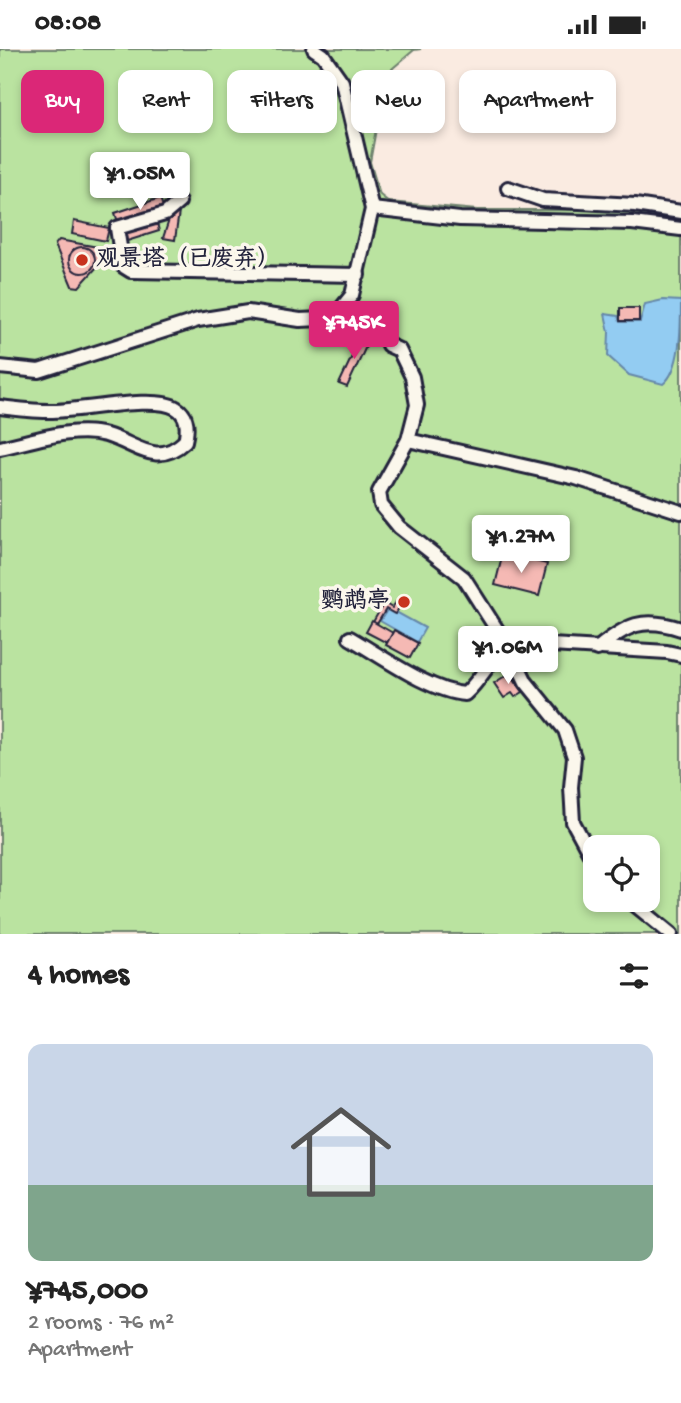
<!DOCTYPE html>
<html lang="en">
<head>
<meta charset="utf-8">
<style>
  :root { --surface:#fff; --page:#f6f6f6; --text:#222; --muted:#767676; --line:#e0e0e0; --accent:#db2777 }
  body { margin:0; font-family:"Gochi Hand","LXGW WenKai TC",sans-serif; background:var(--page); color:var(--text); height:100vh; display:flex; flex-direction:column; font-size:26px; white-space:nowrap }
  * { box-sizing:border-box; margin:0 }
  p { font-size:23px; color:var(--muted) }
  .icon { flex:none; width:38px; height:38px; fill:none; stroke:currentColor; stroke-width:2; stroke-linecap:round; stroke-linejoin:round }
  .map { position:relative; height:885px; overflow:hidden }
  .panel { display:flex; flex-direction:column; background:var(--surface); flex:1 }
  .panel>* { flex:none }
  .banner { position:absolute; left:21px; top:21px; width:640px; height:63px; display:flex; gap:14px }
  .fabs { position:absolute; left:583px; top:786px; display:grid; gap:14px }
  .fabs a { display:grid; place-items:center; width:77px; height:77px; border-radius:14px; background:var(--surface); box-shadow:0 4px 10px #0003; font-size:35px }
  .price { position:absolute; translate:-50% -60px; padding:0 16px; border-radius:7px; background:#fff; color:#222; font-size:23px; line-height:46px; filter:drop-shadow(0 2px 4px #0008) }
  .price::after { content:''; position:absolute; left:50%; top:42px; width:21px; height:16px; margin-left:-10px; background:inherit; clip-path:polygon(0 0,100% 0,50% 100%) }
  .price.current { background:var(--accent); color:#fff }
  ul { padding:0; list-style:none }
  li { display:grid; align-content:center; gap:14px; height:371px; padding:0 28px }
  li+li { border-top:2px solid var(--line) }
  li span { display:grid; place-items:center; height:217px; border-radius:14px; color:#555 }
  li>.icon { margin-inline-start:auto }
  span .icon { width:126px; height:126px; fill:#fffc; stroke-width:1 }
  li b { font-size:30px }
  h2 { display:flex; justify-content:space-between; align-items:center; height:84px; padding:0 28px; font-size:30px }
  .pill { padding:0 24px; border-radius:14px; background:var(--surface); box-shadow:0 4px 10px #0003; font-size:24px; line-height:63px }
  .pill.current { background:var(--accent); color:#fff }
  .status { display:flex; justify-content:space-between; align-items:center; height:49px; padding:0 35px; background:var(--surface); direction:ltr }
  .status svg { height:19px; fill:currentColor }
  .map>svg:first-child { display:block }
  .green { fill:#bae3a0; stroke:#6e826e; stroke-width:2; fill-rule:evenodd }
  .water { fill:#93ccf2; stroke:#6688a9; stroke-width:2 }
  .building { fill:#f5b9b4; stroke:#22223b; stroke-width:2 }
  .lines { fill:none; stroke-linecap:round; stroke-linejoin:round }
  .minor-casing { stroke:#22223b; stroke-width:18 }
  .minor { stroke:#fbf7ec; stroke-width:12 }
  .poi-dot { fill:#c8321e; stroke:#fbf7ec; stroke-width:2.5 }
  .labels { text-anchor:middle; dominant-baseline:central; stroke-width:7; stroke-linejoin:round; paint-order:stroke }
  .poi-label { font-size:23px; font-weight:bold; fill:#22223b; stroke:#fbf7ec; text-anchor:start }
</style>
</head>
<body>
<div class="status"><b>08:08</b><svg viewBox="0 0 49 12"><path d="M0 12V9h3v3zM5 12V6h3v6zM10 12V3h3v9zM15 12V0h3v12zM26 1h20v11H26zM47 4h2v5h-2z"/></svg></div>
<div class="map">
<svg width="681" height="885" viewBox="0 0 681 885">
  <rect width="100%" height="100%" fill="#faebe1"/>
  <filter id="ink" filterUnits="userSpaceOnUse"><feTurbulence type="fractalNoise" baseFrequency=".0143" numOctaves="2"/><feDisplacementMap in="SourceGraphic" scale="14" xChannelSelector="R" yChannelSelector="G"/><feConvolveMatrix kernelMatrix="1 2 1 2 8 2 1 2 1" color-interpolation-filters="sRGB"/></filter>
  <g filter="url(#ink)">
    <path class="green" d="M 0,0 L 421,0 L 414,1 L 386,25 L 370,113 L 380,146 L 389,153 L 477,161 L 636,161 L 681,167 L 681,885 L 0,885 ZM 595,798 L 648,798 L 648,850 L 595,850 Z"/>
    <g class="water">
      <path d="M 663,251 L 681,252 C 681,278 681,321 663,335 L 629,326 L 608,307 L 609,283 L 605,265 L 618,267 L 620,273 L 640,273 L 645,255 Z"/>
      <path d="M 387,561 L 394,565 L 396,563 L 425,579 L 417,593 L 380,572 Z"/>
    </g>
    <g class="building">
      <path d="M 160,149 L 164,161 L 119,176 L 115,164 Z"/>
      <path d="M 172,162 L 179,163 L 175,191 L 163,189 Z"/>
      <path d="M 156,170 L 159,182 L 124,193 L 121,181 Z"/>
      <path d="M 74,172 L 109,179 L 106,192 L 72,185 Z"/>
      <path d="M 59,191 L 103,199 L 106,208 L 79,238 L 72,237 L 55,196 Z"/>
      <circle cx="82" cy="211" r="13"/>
      <rect x="620" y="259" width="19" height="13"/>
      <path d="M 362,286 L 370,289 L 347,338 L 339,335 Z"/>
      <path d="M 515,481 L 548,489 L 542,512 L 509,504 Z"/>
      <path d="M 503,504 L 547,515 L 539,547 L 495,536 Z"/>
      <path d="M 396,553 L 401,556 L 395,565 L 386,560 L 377,575 L 373,573 L 384,554 L 392,559 Z"/>
      <path d="M 372,572 L 393,584 L 387,594 L 366,583 Z"/>
      <path d="M 394,581 L 418,594 L 410,609 L 386,596 Z"/>
      <path d="M 510,624 L 523,643 L 515,648 L 512,644 L 504,649 L 494,634 Z"/>
    </g>
    <g class="lines">
      <defs>
        <g id="minor">
          <path d="M 508,139 L 543,151 L 635,156 L 681,163"/>
          <path d="M 179,153 L 165,165 L 117,179 L 123,217 L 131,222 L 358,226"/>
          <path d="M 372,160 L 460,170 L 632,174 L 681,180"/>
          <path d="M 388,296 L 399,301 L 412,328 L 417,356 L 408,391 L 379,443 L 381,456 L 399,478 L 464,529 L 513,606 L 526,633 L 565,681 L 574,708 L 571,738 L 573,773 L 595,814"/>
          <path d="M 0,318 L 39,322 L 198,271 L 248,263 L 300,271 L 321,270 L 339,262 L 352,246 L 372,160 L 342,33 L 323,6 L 314,0"/>
          <path d="M 0,358 C 16,360 32,362 48,362 C 78,363 155,345 176,359 C 188,366 188,380 185,392 C 156,419 137,395 106,386 C 73,377 33,392 0,399"/>
          <path d="M 408,391 L 576,429 L 681,463"/>
          <path d="M 350,589 C 383,608 429,642 465,645 C 481,631 490,610 506,596"/>
          <path d="M 597,600 C 626,576 643,567 681,580"/>
          <path d="M 513,606 L 551,596 L 667,603 L 681,606"/>
          <path d="M 628,850 L 671,885"/>
        </g>
      </defs>
      <use href="#minor" class="minor-casing"/>
      <use href="#minor" class="minor"/>
    </g>
  </g>
  <g class="poi-dot">
    <circle cx="82" cy="211" r="7"/>
    <circle cx="404" cy="553" r="7"/>
  </g>
  <g class="labels">
    <g class="poi-label">
      <text x="96" y="211">观景塔（已废弃）</text>
      <text x="390" y="553" text-anchor="end">鹦鹉亭</text>
    </g>
  </g>
</svg>
<div class="fabs">
<a><svg class="icon" aria-label="locate" viewBox="0 0 24 24"><circle cx="12" cy="12" r="6"/><path d="M12 2v4M12 18v4M2 12h4M18 12h4"/></svg></a>
</div>
<b class="price" style="left:140px;top:163px">¥1.05M</b>
<b class="price current" style="left:354px;top:312px">¥745K</b>
<b class="price" style="left:521px;top:526px">¥1.27M</b>
<b class="price" style="left:508px;top:637px">¥1.06M</b>
<div class="banner">
<a class="pill current">Buy</a>
<a class="pill">Rent</a>
<a class="pill">Filters</a>
<a class="pill">New</a>
<a class="pill">Apartment</a>
</div>
</div>
<section class="panel">
<h2>4 homes<svg class="icon" aria-label="filters" viewBox="0 0 24 24"><path d="M4 7h16M4 17h16"/><circle cx="9" cy="7" r="2"/><circle cx="15" cy="17" r="2"/></svg></h2>
<ul>
<li><span style="background:linear-gradient(#c9d6e8 65%,#7fa58c 0)"><svg class="icon" aria-label="home" viewBox="0 0 24 24"><path d="M3 11l9-7 9 7M6 9v11h12V9"/></svg></span><div><b>¥745,000</b><p>2 rooms · 76 m²</p><p>Apartment</p></div></li>
</ul>
</section>
</body>
</html>
